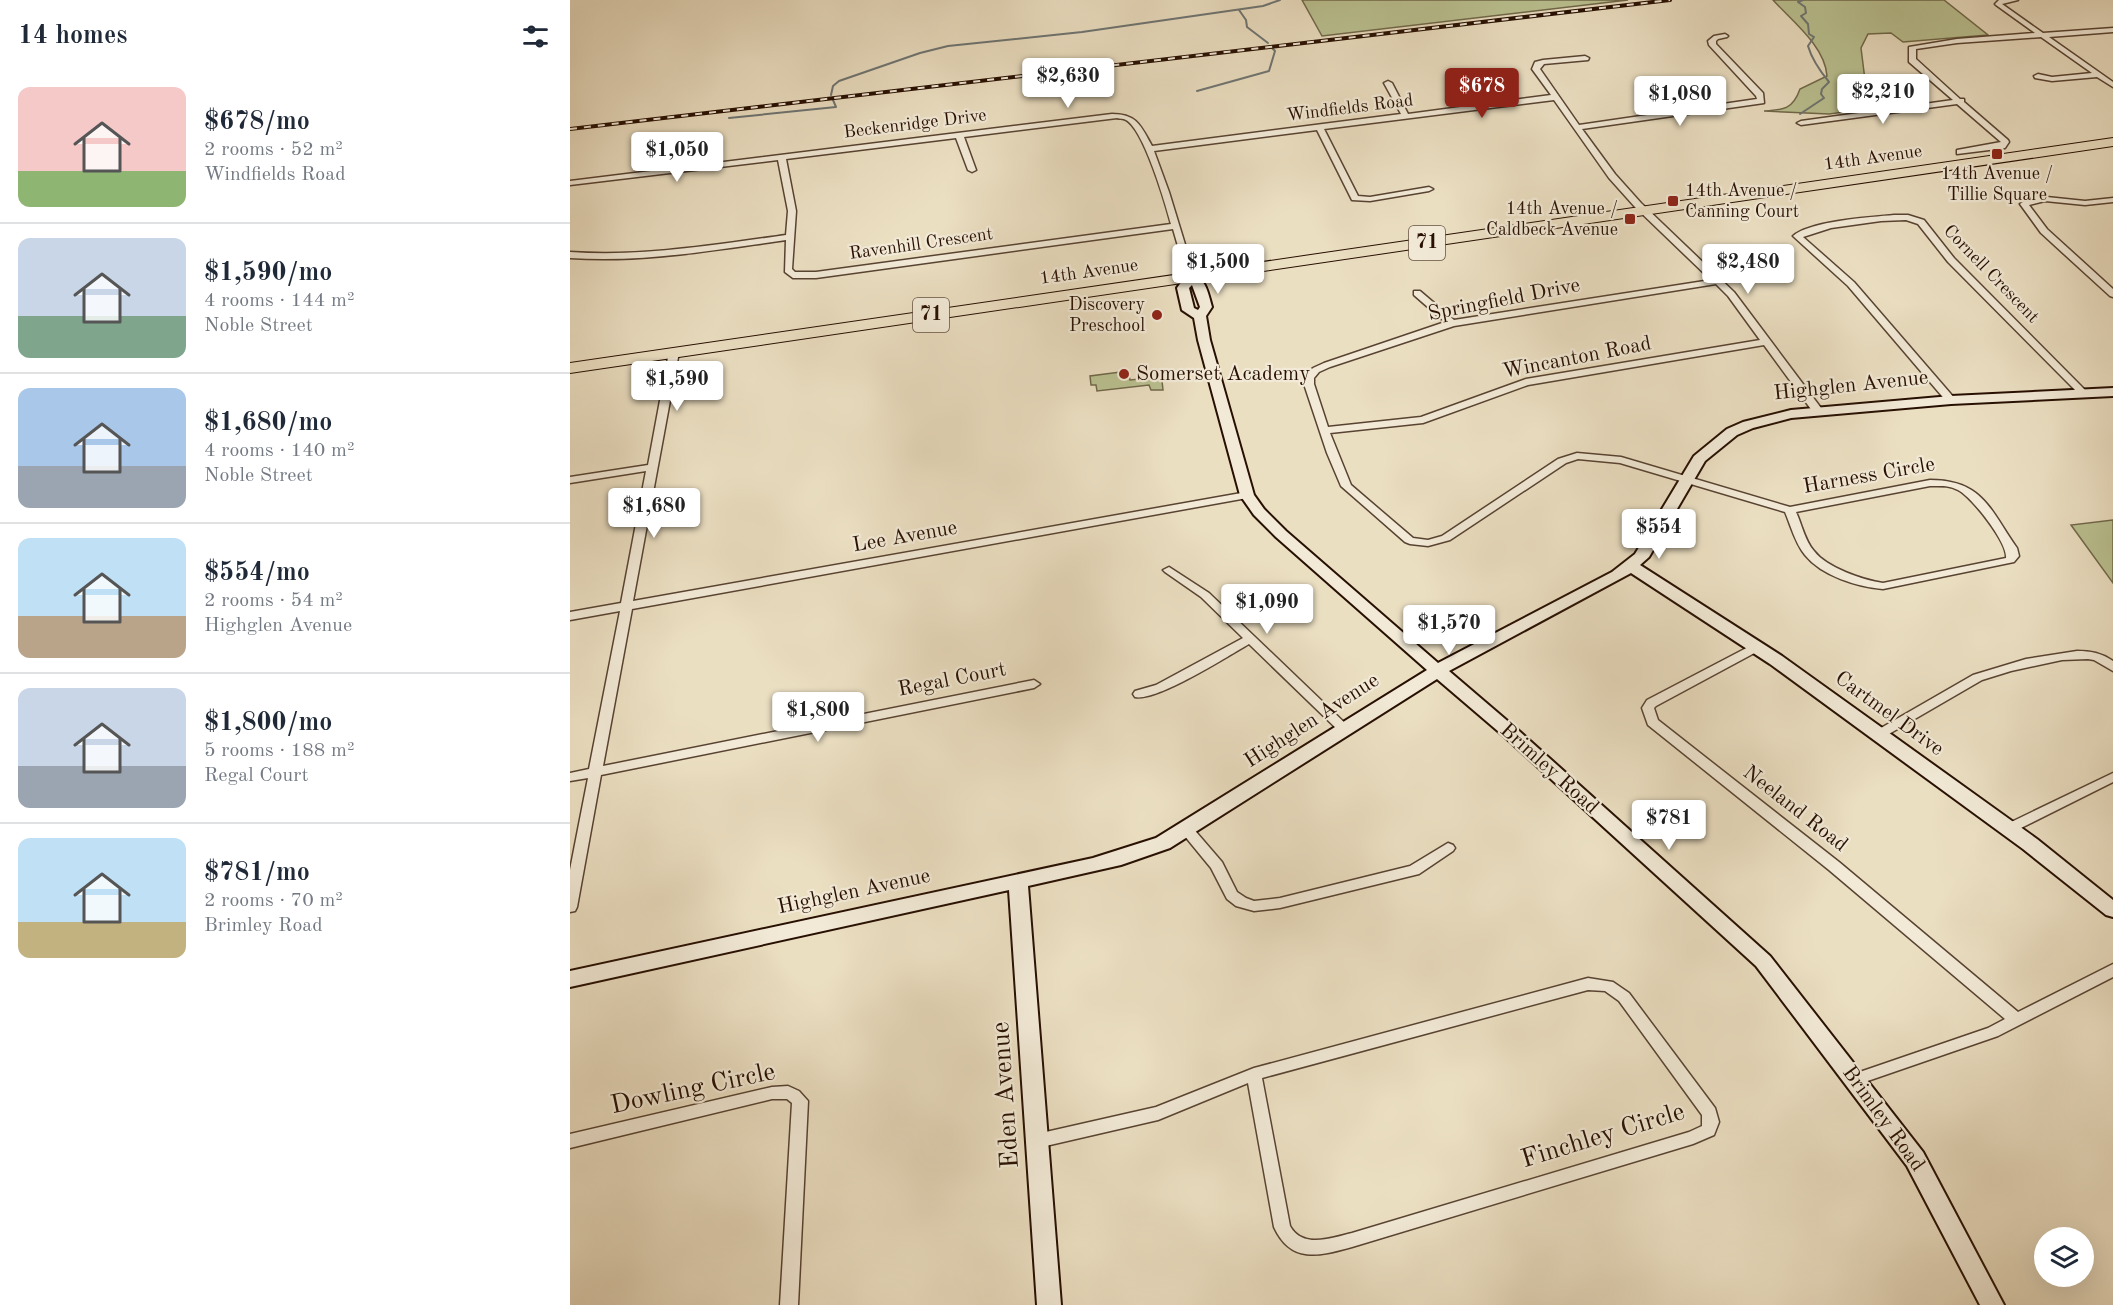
<!DOCTYPE html>
<html lang="en">
<head>
<meta charset="utf-8">
<style>
  :root { --surface:#fff; --page:#f2f2f3; --text:#1f2937; --muted:#747a83; --line:#e0e1e3; --accent:#8f2418 }
  body { margin:0; font-family:"Old Standard TT",serif; background:var(--page); color:var(--text); height:100vh; display:flex; flex-direction:column; font-size:22px; white-space:nowrap }
  * { box-sizing:border-box; margin:0 }
  p { font-size:20px; color:var(--muted) }
  .icon { flex:none; width:33px; height:33px; fill:none; stroke:currentColor; stroke-width:2; stroke-linecap:round; stroke-linejoin:round }
  .map { position:relative; flex:1; overflow:hidden }
  .drawer { display:flex; flex-direction:column; background:var(--surface); width:570px }
  .drawer>* { flex:none }
  .controls { position:absolute; left:1464px; top:1227px; display:grid; gap:12px }
  .controls a { display:grid; place-items:center; width:60px; height:60px; border-radius:50%; background:var(--surface); box-shadow:0 6px 24px #0002; font-size:30px }
  .price { position:absolute; translate:-50% -51px; padding:0 14px; border-radius:6px; background:#fff; color:#222; font-size:20px; line-height:39px; filter:drop-shadow(0 2px 3px #0008) }
  .price::after { content:''; position:absolute; left:50%; top:36px; width:18px; height:14px; margin-left:-9px; background:inherit; clip-path:polygon(0 0,100% 0,50% 100%) }
  .price.active { background:var(--accent); color:#fff }
  ul { padding:0; list-style:none }
  li { display:flex; align-items:center; gap:18px; height:150px; padding:0 18px }
  li+li { border-top:2px solid var(--line) }
  li span { display:grid; place-items:center; flex:none; width:168px; height:120px; border-radius:12px; color:#555 }
  li>.icon { margin-inline-start:auto }
  span .icon { width:72px; height:72px; fill:#fffc; stroke-width:1 }
  li b { font-size:26px }
  h2 { display:flex; justify-content:space-between; align-items:center; height:72px; padding:0 18px; font-size:26px }
  main { display:flex; flex:1; min-height:0 }
  .map>svg:first-child { display:block }
  .green { fill:#bac191; stroke:#70684a; stroke-width:1.5 }
  .lines { fill:none; stroke-linecap:round; stroke-linejoin:round }
  .stream { stroke:#6e7573; stroke-width:2 }
  .street-casing { stroke:#584332; stroke-width:3 }
  .secondary-casing { stroke:#270f02; stroke-width:4 }
  .primary-casing { stroke:#270f02; stroke-width:2 }
  .street { fill:#f2ead7; fill-rule:evenodd }
  .secondary { fill:#f2ead7; fill-rule:evenodd }
  .primary { fill:#ebdfc2; fill-rule:evenodd }
  .rail-casing { stroke:#270f02; stroke-width:4 }
  .rail { stroke:#f2ead7; stroke-width:2; stroke-dasharray:7; stroke-linecap:butt }
  .poi-dot { fill:#8f2418; stroke:#f2ead7; stroke-width:2 }
  .labels { text-anchor:middle; dominant-baseline:central; stroke-width:4.5; stroke-linejoin:round; paint-order:stroke }
  .far-street-label { font-size:18px; fill:#270f02; stroke:#f2ead7 }
  .far-poi-label { font-size:18px; fill:#270f02; stroke:#f2ead7; text-anchor:end }
  .shield { fill:#f2ead7; stroke:#645142; stroke-width:1.5 }
  .shield-label { font-size:20px; font-weight:bold; fill:#270f02 }
  .street-label { font-size:21px; fill:#270f02; stroke:#f2ead7 }
  .poi-label { font-size:21px; fill:#270f02; stroke:#f2ead7; text-anchor:start }
  .near-street-label { font-size:26px; fill:#270f02; stroke:#f2ead7 }
</style>
</head>
<body>
<main>
<section class="drawer">
<h2>14 homes<svg class="icon" aria-label="filters" viewBox="0 0 24 24"><path d="M4 7h16M4 17h16"/><circle cx="9" cy="7" r="2"/><circle cx="15" cy="17" r="2"/></svg></h2>
<ul>
<li><span style="background:linear-gradient(#f6c9c9 70%,#8fb573 0)"><svg class="icon" aria-label="home" viewBox="0 0 24 24"><path d="M3 11l9-7 9 7M6 9v11h12V9"/></svg></span><div><b>$678/mo</b><p>2 rooms · 52 m²</p><p>Windfields Road</p></div></li>
<li><span style="background:linear-gradient(#c9d6e8 65%,#7fa58c 0)"><svg class="icon" aria-label="home" viewBox="0 0 24 24"><path d="M3 11l9-7 9 7M6 9v11h12V9"/></svg></span><div><b>$1,590/mo</b><p>4 rooms · 144 m²</p><p>Noble Street</p></div></li>
<li><span style="background:linear-gradient(#a9c7e8 65%,#9aa5b1 0)"><svg class="icon" aria-label="home" viewBox="0 0 24 24"><path d="M3 11l9-7 9 7M6 9v11h12V9"/></svg></span><div><b>$1,680/mo</b><p>4 rooms · 140 m²</p><p>Noble Street</p></div></li>
<li><span style="background:linear-gradient(#bfe0f5 65%,#b9a48a 0)"><svg class="icon" aria-label="home" viewBox="0 0 24 24"><path d="M3 11l9-7 9 7M6 9v11h12V9"/></svg></span><div><b>$554/mo</b><p>2 rooms · 54 m²</p><p>Highglen Avenue</p></div></li>
<li><span style="background:linear-gradient(#c9d6e8 65%,#9aa5b1 0)"><svg class="icon" aria-label="home" viewBox="0 0 24 24"><path d="M3 11l9-7 9 7M6 9v11h12V9"/></svg></span><div><b>$1,800/mo</b><p>5 rooms · 188 m²</p><p>Regal Court</p></div></li>
<li><span style="background:linear-gradient(#bfe0f5 70%,#c2b280 0)"><svg class="icon" aria-label="home" viewBox="0 0 24 24"><path d="M3 11l9-7 9 7M6 9v11h12V9"/></svg></span><div><b>$781/mo</b><p>2 rooms · 70 m²</p><p>Brimley Road</p></div></li>
</ul>
</section>
<div class="map">
<svg width="1543" height="1305" viewBox="0 0 1543 1305">
  <rect width="100%" height="100%" fill="#ebdfc2"/>
  <filter id="stains"><feTurbulence type="fractalNoise" baseFrequency=".00333" numOctaves="4"/><feColorMatrix values="0 0 0 0 .2 0 0 0 0 .09 0 0 0 0 .02 0 0 0 .5 -.17"/></filter>
  <radialGradient id="worn" r=".72"><stop offset=".6" stop-color="#630" stop-opacity="0"/><stop offset="1" stop-color="#630" stop-opacity=".3"/></radialGradient>
  <g class="green">
    <path d="M 732,0 L 1058,0 L 752,36 Z"/>
    <path d="M 1203,0 L 1374,0 L 1418,35 L 1333,42 L 1321,33 L 1298,34 L 1291,48 L 1296,88 L 1313,107 L 1259,114 L 1194,111 C 1214,110 1223,109 1230,89 L 1257,76 C 1255,46 1222,21 1203,0 Z"/>
    <path d="M 558,371 L 560,380 L 590,377 L 589,380 L 592,381 L 593,390 L 581,390 L 579,385 L 527,391 L 526,385 L 521,385 L 520,376 Z"/>
    <path d="M 1543,520 L 1543,583 L 1501,525 Z"/>
  </g>
  <g class="lines">
    <g class="stream">
      <path d="M 669,10 L 676,20 L 677,27 L 698,43"/>
      <path d="M 627,91 L 699,71 L 705,51 L 702,48"/>
      <path d="M 261,95 L 263,86 L 269,81 L 350,53 L 378,46 L 512,32 L 693,6 L 710,0"/>
      <path d="M 1230,114 L 1254,98 L 1251,94 L 1252,89 L 1259,82 C 1250,71 1242,60 1238,46 L 1244,37 L 1239,34 L 1238,24 L 1231,16 L 1236,13 L 1235,7 L 1228,2 L 1233,0"/>
      <path d="M 159,118 L 266,107 L 263,100"/>
    </g>
    <defs>
      <g id="street">
        <path d="M 1429,0 L 1448,0 L 1432,4 L 1473,33 L 1543,28 L 1543,32 L 1479,37 L 1543,82 L 1543,87 L 1527,77 L 1482,81 L 1465,78 L 1464,76 L 1468,74 L 1482,77 L 1522,73 L 1471,37 L 1387,43 L 1346,49 L 1346,59 L 1390,99 L 1394,99 L 1394,102 L 1438,140 L 1439,142 L 1435,148 L 1387,154 L 1387,150 L 1431,142 L 1387,104 L 1231,125 L 1227,123 L 1231,121 L 1383,100 L 1339,62 L 1339,47 L 1387,39 L 1465,33 L 1426,5 L 1425,4 Z"/>
        <path d="M 1155,34 L 1158,36 L 1157,37 L 1148,39 L 1146,41 L 1146,44 L 1193,93 L 1194,103 L 1012,129 L 1045,174 L 1071,203 L 1164,292 L 1251,408 L 1251,412 L 1243,412 L 1194,345 L 958,385 L 853,423 L 760,433 L 781,485 L 843,538 L 858,540 L 872,536 L 988,459 L 1007,453 L 1051,457 L 1220,507 L 1360,480 C 1413,480 1420,510 1447,548 L 1449,556 L 1444,562 L 1313,589 C 1288,587 1252,576 1235,555 C 1225,543 1221,526 1215,512 L 1050,463 L 1008,459 L 996,463 L 880,540 L 858,546 L 840,544 L 835,542 L 771,486 L 757,453 L 734,384 L 734,377 L 743,368 L 754,363 L 875,322 L 844,295 L 844,291 L 850,291 L 884,320 L 1141,280 L 1065,207 L 1039,178 L 984,100 L 754,129 L 788,196 L 800,197 L 859,187 L 863,189 L 859,191 L 800,201 L 782,200 L 747,130 L 584,151 L 599,192 L 625,277 L 621,280 L 617,277 L 603,229 L 246,278 L 223,278 L 215,272 L 216,240 C 144,250 73,263 0,258 L 0,252 C 73,257 144,245 216,235 L 218,211 L 208,160 L 0,185 L 0,181 L 542,114 C 567,114 571,126 582,146 L 831,114 L 814,83 L 818,81 L 822,83 L 838,114 L 981,95 L 962,69 L 965,62 L 973,60 L 1015,56 L 1019,58 L 1018,60 L 974,64 L 970,69 L 1009,125 L 1187,99 L 1186,96 L 1139,45 L 1138,41 L 1144,36 ZM 547,118 C 550,119 553,118 556,120 C 574,130 595,202 601,224 L 246,272 L 225,272 L 222,269 L 226,211 L 216,159 L 386,138 L 398,170 L 402,172 L 406,170 L 394,137 ZM 1146,284 L 1158,296 L 1190,340 L 956,379 L 851,417 L 758,427 L 744,384 L 744,378 L 749,372 L 760,367 L 884,326 ZM 1360,486 C 1370,486 1379,485 1388,490 C 1402,497 1438,543 1436,558 L 1313,583 C 1293,580 1257,568 1244,551 C 1235,541 1232,525 1226,512 Z"/>
        <path d="M 1467,196 L 1515,201 L 1543,198 L 1543,202 L 1515,205 L 1475,201 L 1459,205 L 1477,229 L 1543,289 L 1543,297 L 1540,296 L 1471,233 L 1450,204 L 1457,199 Z"/>
        <path d="M 1324,215 L 1338,215 L 1354,220 L 1384,258 L 1517,392 L 1517,396 L 1511,396 L 1378,262 L 1348,224 L 1336,220 L 1311,221 L 1261,228 L 1233,237 L 1284,282 L 1386,400 L 1385,402 L 1377,402 L 1278,286 L 1223,236 C 1240,221 1300,217 1324,215 Z"/>
        <path d="M 104,349 L 109,352 L 63,601 L 677,492 L 682,495 L 677,498 L 62,609 L 33,766 L 464,680 L 470,684 L 464,688 L 31,775 L 7,907 L 5,911 L 0,912 L 0,870 L 18,778 L 0,781 L 0,773 L 19,769 L 50,611 L 0,620 L 0,612 L 51,603 L 76,471 L 0,483 L 0,477 L 78,465 L 99,352 Z"/>
        <path d="M 599,567 L 639,593 L 778,726 L 780,729 L 778,732 L 770,732 L 679,644 C 658,656 586,702 565,697 L 563,694 L 565,691 L 586,685 L 673,638 L 631,597 L 595,572 L 593,570 Z"/>
        <path d="M 1186,643 L 1192,647 L 1190,650 L 1086,706 L 1084,708 L 1088,720 L 1269,862 L 1448,1012 L 1543,964 L 1543,977 L 1428,1036 L 1286,1085 L 1281,1083 L 1278,1079 L 1281,1075 L 1418,1028 L 1435,1019 L 1259,870 L 1078,725 L 1072,708 L 1077,700 Z"/>
        <path d="M 1507,651 C 1521,651 1531,653 1543,661 L 1543,671 L 1524,660 L 1518,659 L 1492,660 L 1441,671 L 1412,680 L 1312,738 L 1308,739 L 1302,735 L 1304,732 L 1403,675 L 1456,659 Z"/>
        <path d="M 1543,773 L 1543,782 L 1443,832 L 1433,832 L 1431,829 L 1433,826 Z"/>
        <path d="M 616,824 L 621,826 L 652,862 L 667,892 L 676,898 L 684,901 L 710,898 L 840,866 L 878,843 L 883,845 L 885,848 L 883,851 L 849,874 L 710,908 L 684,911 L 666,906 L 657,899 L 641,868 L 609,829 L 611,826 Z"/>
        <path d="M 1018,978 L 1043,982 L 1059,993 L 1145,1108 L 1149,1122 L 1144,1135 L 1123,1144 L 782,1247 C 749,1256 721,1264 704,1227 L 678,1083 L 588,1120 L 467,1148 L 461,1146 L 459,1141 L 461,1136 L 467,1134 L 586,1107 L 684,1068 ZM 1018,990 L 1035,991 L 1049,1001 L 1132,1115 L 1132,1126 L 1119,1132 L 782,1233 C 761,1238 733,1249 720,1226 L 692,1078 Z"/>
        <path d="M 218,1086 L 229,1091 L 238,1101 L 228,1305 L 210,1305 L 222,1103 L 217,1099 L 202,1099 L 0,1148 L 0,1134 L 202,1087 Z"/>
      </g>
      <path id="secondary" d="M 621,273 C 636,278 638,293 642,307 L 636,316 L 640,340 L 684,495 L 694,509 L 716,531 L 868,663 L 1042,572 L 1065,554 L 1124,456 L 1157,429 L 1173,422 L 1221,410 L 1381,396 L 1543,388 L 1543,396 L 1381,404 L 1221,418 L 1183,428 L 1167,435 L 1135,461 L 1079,557 L 1070,565 L 1212,656 L 1467,839 L 1543,900 L 1543,917 L 1536,915 L 1453,849 L 1200,664 L 1061,573 L 879,671 L 948,730 L 1200,956 L 1353,1152 L 1434,1305 L 1410,1305 L 1337,1166 L 1186,966 L 936,738 L 867,679 L 600,848 L 551,865 L 458,886 L 491,1305 L 467,1305 L 439,890 L 0,987 L 0,971 L 523,858 L 586,838 L 857,670 L 706,537 L 684,515 L 670,495 L 628,340 L 624,318 L 612,310 L 607,288 L 617,274 ZM 622,285 L 630,307 L 628,310 L 624,308 L 619,288 Z"/>
      <path id="primary" d="M 1543,138 L 1543,146 L 0,373 L 0,363 Z"/>
    </defs>
    <use href="#street" class="street-casing"/>
    <use href="#secondary" class="secondary-casing"/>
    <use href="#primary" class="primary-casing"/>
    <use href="#street" class="street"/>
    <use href="#secondary" class="secondary"/>
    <use href="#primary" class="primary"/>
    <defs>
      <path id="rail" d="M 0,129 L 1100,0"/>
    </defs>
    <use href="#rail" class="rail-casing"/>
    <use href="#rail" class="rail"/>
  </g>
  <g class="poi-dot">
    <rect x="1421" y="148" width="12" height="12" rx="3"/>
    <rect x="1097" y="195" width="12" height="12" rx="3"/>
    <rect x="1054" y="213" width="12" height="12" rx="3"/>
    <circle cx="587" cy="315" r="6"/>
    <circle cx="554" cy="374" r="6"/>
  </g>
  <g class="labels">
    <g class="far-street-label">
      <text transform="translate(780 108) rotate(-7)">Windfields Road</text>
      <text transform="translate(345 124) rotate(-7)">Beckenridge Drive</text>
      <text transform="translate(1303 158) rotate(-8)">14th Avenue</text>
      <text transform="translate(351 244) rotate(-8)">Ravenhill Crescent</text>
      <text transform="translate(519 272) rotate(-8)">14th Avenue</text>
      <text transform="translate(1421 274) rotate(46)">Cornell Crescent</text>
    </g>
    <g class="far-poi-label">
      <text x="1427" y="174" text-anchor="middle">14th Avenue /<tspan x="1427" dy="21">Tillie Square</tspan></text>
      <text x="1115" y="191" text-anchor="start">14th Avenue /<tspan x="1115" dy="21">Canning Court</tspan></text>
      <text x="1048" y="209">14th Avenue /<tspan x="1048" dy="21">Caldbeck Avenue</tspan></text>
      <text x="575" y="305">Discovery<tspan x="575" dy="21">Preschool</tspan></text>
    </g>
    <g class="shield">
      <rect x="839" y="226" width="36" height="34" rx="4.5"/>
      <rect x="343" y="298" width="36" height="34" rx="4.5"/>
    </g>
    <g class="shield-label">
      <text x="857" y="243">71</text>
      <text x="361" y="315">71</text>
    </g>
    <g class="street-label">
      <text transform="translate(934 300) rotate(-11)">Springfield Drive</text>
      <text transform="translate(1007 358) rotate(-11)">Wincanton Road</text>
      <text transform="translate(1281 386) rotate(-6)">Highglen Avenue</text>
      <text transform="translate(1299 476) rotate(-10)">Harness Circle</text>
      <text transform="translate(335 537) rotate(-10)">Lee Avenue</text>
      <text transform="translate(382 680) rotate(-11)">Regal Court</text>
      <text transform="translate(1319 714) rotate(36)">Cartmel Drive</text>
      <text transform="translate(742 721) rotate(-33)">Highglen Avenue</text>
      <text transform="translate(979 769) rotate(42)">Brimley Road</text>
      <text transform="translate(1225 809) rotate(38)">Neeland Road</text>
      <text transform="translate(284 892) rotate(-12)">Highglen Avenue</text>
      <text transform="translate(1313 1119) rotate(54)">Brimley Road</text>
    </g>
    <g class="poi-label">
      <text x="566" y="374">Somerset Academy</text>
    </g>
    <g class="near-street-label">
      <text transform="translate(123 1089) rotate(-12)">Dowling Circle</text>
      <text transform="translate(436 1095) rotate(-94)">Eden Avenue</text>
      <text transform="translate(1033 1136) rotate(-17)">Finchley Circle</text>
    </g>
  </g>
  <rect width="100%" height="100%" filter="url(#stains)"/>
  <rect width="100%" height="100%" fill="url(#worn)"/>
</svg>
<div class="controls">
<a><svg class="icon" aria-label="layers" viewBox="0 0 24 24"><path d="M12 4l9 5-9 5-9-5zM3 14l9 5 9-5"/></svg></a>
</div>
<b class="price" style="left:498px;top:109px">$2,630</b>
<b class="price active" style="left:912px;top:119px">$678</b>
<b class="price" style="left:1313px;top:125px">$2,210</b>
<b class="price" style="left:1110px;top:127px">$1,080</b>
<b class="price" style="left:107px;top:183px">$1,050</b>
<b class="price" style="left:648px;top:295px">$1,500</b>
<b class="price" style="left:1178px;top:295px">$2,480</b>
<b class="price" style="left:107px;top:412px">$1,590</b>
<b class="price" style="left:84px;top:539px">$1,680</b>
<b class="price" style="left:1089px;top:560px">$554</b>
<b class="price" style="left:697px;top:635px">$1,090</b>
<b class="price" style="left:879px;top:656px">$1,570</b>
<b class="price" style="left:248px;top:743px">$1,800</b>
<b class="price" style="left:1099px;top:851px">$781</b>
</div>
</main>
</body>
</html>
